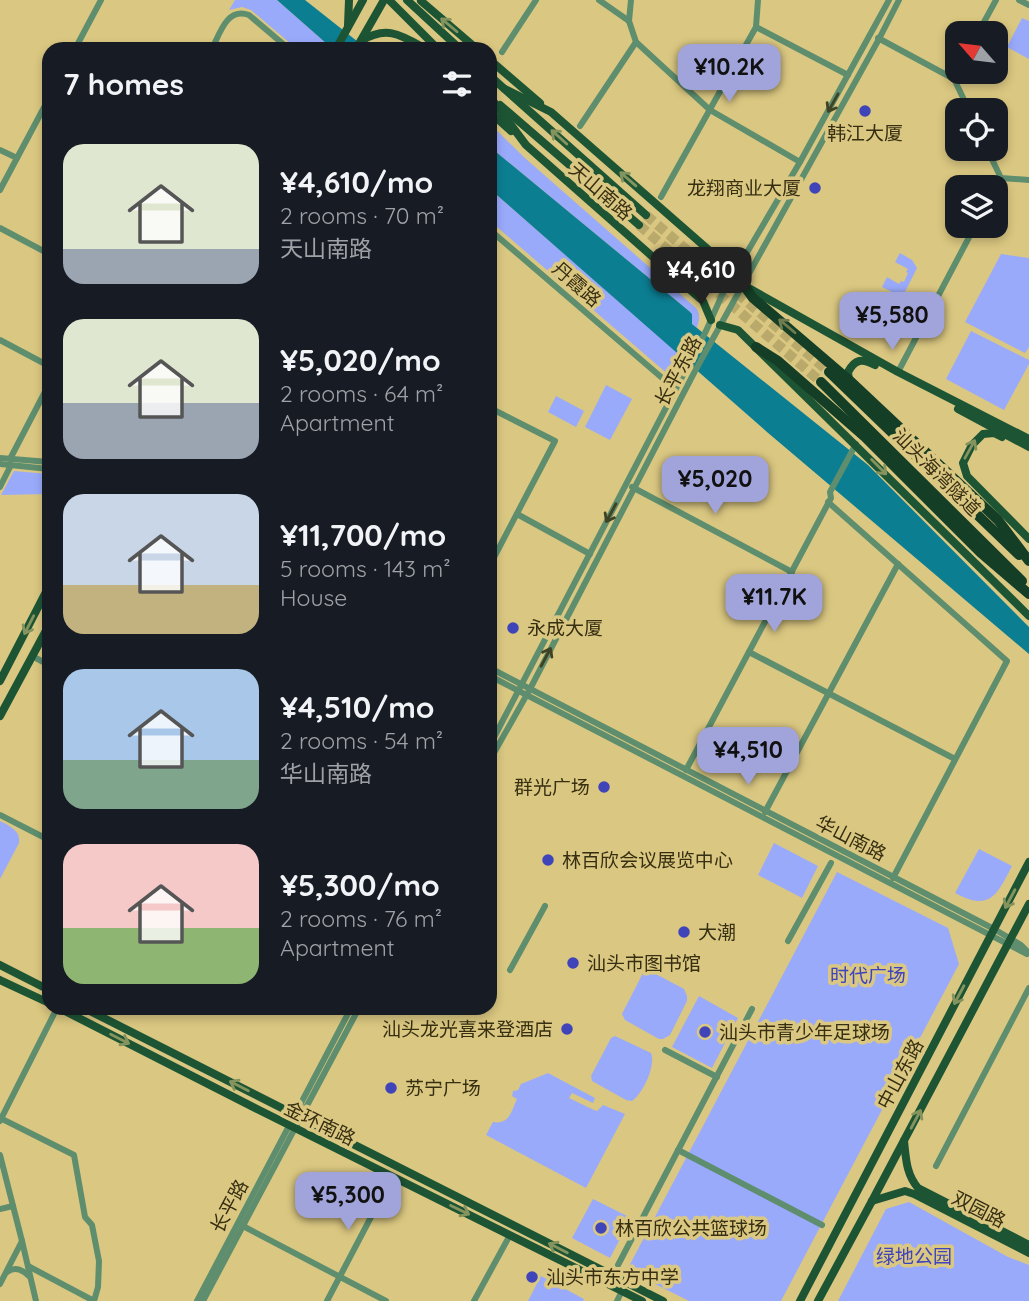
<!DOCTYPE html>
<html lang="en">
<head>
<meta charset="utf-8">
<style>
  :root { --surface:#171b24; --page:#20242c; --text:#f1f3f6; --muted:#9ea1a6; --accent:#a1a4db }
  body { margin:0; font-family:Quicksand,"Noto Sans SC",sans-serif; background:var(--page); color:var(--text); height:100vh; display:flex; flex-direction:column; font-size:26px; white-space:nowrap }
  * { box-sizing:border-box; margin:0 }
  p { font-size:23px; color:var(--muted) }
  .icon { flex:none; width:38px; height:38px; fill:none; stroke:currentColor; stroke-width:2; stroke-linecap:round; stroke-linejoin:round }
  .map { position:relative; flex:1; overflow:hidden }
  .sheet { position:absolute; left:42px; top:42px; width:455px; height:973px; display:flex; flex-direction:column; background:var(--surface); border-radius:21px; box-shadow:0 4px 10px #0003 }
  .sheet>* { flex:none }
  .needle { width:46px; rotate:298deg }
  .controls { position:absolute; left:945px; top:21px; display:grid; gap:14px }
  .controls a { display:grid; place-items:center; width:63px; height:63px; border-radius:14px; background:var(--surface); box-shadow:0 4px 10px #0003; font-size:35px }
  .price { position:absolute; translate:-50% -60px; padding:0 16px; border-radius:14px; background:var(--accent); color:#111; font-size:23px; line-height:46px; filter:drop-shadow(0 2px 4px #0008) }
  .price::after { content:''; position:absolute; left:50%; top:42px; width:21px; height:16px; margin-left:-10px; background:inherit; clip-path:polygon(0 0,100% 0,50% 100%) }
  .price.current { background:#222; color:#fff }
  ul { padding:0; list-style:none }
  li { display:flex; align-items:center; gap:21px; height:175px; padding:0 21px }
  li span { display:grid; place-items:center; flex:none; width:196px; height:140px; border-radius:21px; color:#555 }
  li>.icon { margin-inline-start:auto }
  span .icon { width:84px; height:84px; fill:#fffc; stroke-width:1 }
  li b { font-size:30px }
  h2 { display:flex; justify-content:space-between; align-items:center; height:84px; padding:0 21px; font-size:30px }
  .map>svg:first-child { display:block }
  .green { fill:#9aaafb }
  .water { fill:#0c7e92 }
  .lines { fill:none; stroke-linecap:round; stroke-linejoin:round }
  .highway-tunnel { stroke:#b9a96b; stroke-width:10; stroke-dasharray:10 5; stroke-linecap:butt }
  .minor { stroke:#5e8e6e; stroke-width:6 }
  .major { stroke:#1d5534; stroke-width:8 }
  .highway { stroke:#153e26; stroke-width:10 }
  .oneway { stroke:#85945e }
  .oneway2 { stroke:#3f4224 }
  .oneway3 { stroke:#6e7c4f }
  .poi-dot { fill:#3f44b9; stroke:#dac781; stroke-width:2.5 }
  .labels { text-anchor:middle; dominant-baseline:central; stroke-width:7; stroke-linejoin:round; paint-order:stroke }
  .poi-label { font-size:19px; fill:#372f12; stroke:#dac781; text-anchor:start }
  .street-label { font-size:19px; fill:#372f12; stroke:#dac781 }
  .park-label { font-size:19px; fill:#3f43bd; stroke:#dac781 }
</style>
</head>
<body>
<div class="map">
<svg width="1029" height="1301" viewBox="0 0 1029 1301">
  <rect width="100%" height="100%" fill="#dac781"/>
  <g class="green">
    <path d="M 235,0 L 277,0 L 327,44 L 324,49 L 297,49 L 251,10 L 242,7 L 229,10 Z"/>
    <path d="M 1022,18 L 1029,21 L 1029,59 L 1007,47 Z"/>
    <path d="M 490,124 L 526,159 L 696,308 C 701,315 699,320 697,328 L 692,324 L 689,311 L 490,147 Z"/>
    <path d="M 490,189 L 681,356 L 670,376 L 490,221 Z"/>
    <path d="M 900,253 L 912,260 L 917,268 L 905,292 L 894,293 L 882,287 L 887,277 L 899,284 L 901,281 L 904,282 L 908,273 L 906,272 L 908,269 L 895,262 Z"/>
    <path d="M 1001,254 L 1029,258 L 1029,347 L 1025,353 L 965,322 Z"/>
    <path d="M 971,331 L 1029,360 L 1029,364 L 1004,410 L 946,379 Z"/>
    <path d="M 606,385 L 632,399 L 610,440 L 585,427 Z"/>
    <path d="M 556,396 L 584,411 L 576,427 L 548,412 Z"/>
    <path d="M 14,471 L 49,474 L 49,494 L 1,495 Z"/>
    <path d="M 0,821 C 10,826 21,831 19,843 L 0,879 Z"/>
    <path d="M 774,843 L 818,866 L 802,898 L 758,875 Z"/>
    <path d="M 979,849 L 1012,866 C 997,895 990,912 955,893 Z"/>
    <path d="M 837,872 L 948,928 L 959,964 L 781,1301 L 689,1301 L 627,1270 Z"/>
    <path d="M 652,972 L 684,989 L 687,996 L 687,1001 L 670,1035 L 663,1039 L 659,1039 L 625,1020 L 622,1014 L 643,973 Z"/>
    <path d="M 699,996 L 738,1018 L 712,1068 L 672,1047 Z"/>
    <path d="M 615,1036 L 651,1053 C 656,1066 643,1093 632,1101 L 626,1100 L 592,1081 L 591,1076 L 611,1038 Z"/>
    <path d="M 548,1073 L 595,1098 L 593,1103 L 572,1093 L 569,1098 L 594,1110 L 597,1111 L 603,1105 L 625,1114 L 586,1188 L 486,1135 L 493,1122 C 509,1125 511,1112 517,1099 L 512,1096 L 513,1091 L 518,1090 L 521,1084 Z"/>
    <path d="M 593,1199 L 631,1218 L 610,1258 L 572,1238 Z"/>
    <path d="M 909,1202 L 1008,1257 L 1029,1265 L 1029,1301 L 838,1301 L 886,1209 Z"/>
    <path d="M 541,1276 L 584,1299 L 583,1301 L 528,1301 Z"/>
  </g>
  <g class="water">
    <path d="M 277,0 L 305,0 L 367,49 L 335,49 L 327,44 Z"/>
    <path d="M 490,147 L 689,311 L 692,314 L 692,324 L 868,465 L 1029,627 L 1029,654 L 767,432 L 490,189 Z"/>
  </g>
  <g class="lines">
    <g class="highway-tunnel">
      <path d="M 646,215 L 829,372"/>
      <path d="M 639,225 L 821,382"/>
    </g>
    <g class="minor">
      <path d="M 599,0 L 629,21 L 636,42 L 710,110 L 800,162"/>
      <path d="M 1019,0 L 1029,5"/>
      <path d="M 629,21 L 631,0"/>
      <path d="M 756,27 L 848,75"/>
      <path d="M 978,33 L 996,0"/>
      <path d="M 878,38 L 954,79 L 969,110"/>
      <path d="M 75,49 L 101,0"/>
      <path d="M 212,49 C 220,33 227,7 249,15 L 289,49"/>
      <path d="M 502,52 L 536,0"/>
      <path d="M 580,126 L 636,42"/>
      <path d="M 987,149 L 1001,178 L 1029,180"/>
      <path d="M 0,150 L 17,158"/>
      <path d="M 996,187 L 1001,178"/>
      <path d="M 0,190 L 49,98"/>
      <path d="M 661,197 L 756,27 L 758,0"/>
      <path d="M 0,228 L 49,254"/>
      <path d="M 490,230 L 675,389"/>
      <path d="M 0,340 L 49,366"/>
      <path d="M 898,372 L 975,226"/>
      <path d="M 490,408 L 555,441 L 490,565"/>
      <path d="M 0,458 L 49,462"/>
      <path d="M 10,459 L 49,384"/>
      <path d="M 0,464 L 49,469"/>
      <path d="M 0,487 L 11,465"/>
      <path d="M 632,487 L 792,572"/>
      <path d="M 828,502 L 1007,661 L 893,878"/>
      <path d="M 517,514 L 590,554"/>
      <path d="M 749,652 L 955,759"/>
      <path d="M 32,656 L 49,665"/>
      <path d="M 490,668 L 994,929 L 1021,945 L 1029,953"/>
      <path d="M 490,676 L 1027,954"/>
      <path d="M 490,745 L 706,331 L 722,295 L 800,162 L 889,0"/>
      <path d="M 490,760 L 530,689 L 695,371 L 879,39 L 899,0"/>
      <path d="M 686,770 L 831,498 L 830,492 L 856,444"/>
      <path d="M 765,812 L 898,564"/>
      <path d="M 0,815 L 49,840"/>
      <path d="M 788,941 L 831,863"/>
      <path d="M 510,970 L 545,906"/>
      <path d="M 665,1050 L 717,1077"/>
      <path d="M 0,1118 L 74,1155 L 85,1217 L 92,1225 L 99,1261 L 98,1287 L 94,1301"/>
      <path d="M 0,1121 L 57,1008"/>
      <path d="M 678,1150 L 822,1225"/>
      <path d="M 0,1155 L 22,1241 L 36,1301"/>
      <path d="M 936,1166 L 1029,988"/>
      <path d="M 0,1209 L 13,1206"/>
      <path d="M 243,1226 L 386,1301"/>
      <path d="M 618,1265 L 752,1009"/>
      <path d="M 28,1266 L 94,1301"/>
      <path d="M 7,1272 C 16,1266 23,1270 30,1277"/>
      <path d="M 0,1284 L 22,1241"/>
      <path d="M 197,1301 L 351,1008"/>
      <path d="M 203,1301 L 359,1008"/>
      <path d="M 327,1301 L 392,1177"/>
      <path d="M 474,1301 L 510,1235"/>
      <path d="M 617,1301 L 622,1291"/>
    </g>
    <g class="major">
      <path d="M 389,0 L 438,49"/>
      <path d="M 407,0 L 460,49"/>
      <path d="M 421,1 L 477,49"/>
      <path d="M 348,25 L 349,0"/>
      <path d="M 361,41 C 387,25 401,35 426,49"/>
      <path d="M 336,49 L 363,0"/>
      <path d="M 356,49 L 384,0"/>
      <path d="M 490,60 L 540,103"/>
      <path d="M 490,76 L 646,215"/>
      <path d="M 505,89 L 551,112 L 735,273"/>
      <path d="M 490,97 L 526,145 L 696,295 L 703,301 L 711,320"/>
      <path d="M 500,105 L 639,225"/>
      <path d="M 490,112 L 511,131"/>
      <path d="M 745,286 L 898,372 L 1029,439"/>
      <path d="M 720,325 L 738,330 L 1029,616"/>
      <path d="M 849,380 L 848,372 C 855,359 862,358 875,365"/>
      <path d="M 958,409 L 1029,447"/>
      <path d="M 1002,437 L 994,433 L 983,434 L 972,445 L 963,463 L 967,476 L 1029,539"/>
      <path d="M 0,681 L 49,586"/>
      <path d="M 0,716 L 49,625"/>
      <path d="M 0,965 L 49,990"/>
      <path d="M 0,980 L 49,1003"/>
      <path d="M 59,1008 L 259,1110 L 642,1301"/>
      <path d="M 84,1008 L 663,1301"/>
      <path d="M 904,1141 C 906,1158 906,1174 918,1188 L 1029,1245"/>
      <path d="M 872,1201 L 905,1191 L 914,1194 L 1029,1253"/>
      <path d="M 800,1301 L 1029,862"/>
      <path d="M 818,1301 L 872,1201 L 1029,904"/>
    </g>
    <g class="highway">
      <path d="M 735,273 L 753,298 L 849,380 L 998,520 L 1029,561"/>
      <path d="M 756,347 L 778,361 L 865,437 L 981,553 L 1029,594"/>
      <path d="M 829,372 L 1019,555"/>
      <path d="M 821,382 L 1022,581"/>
    </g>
  </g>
  <defs><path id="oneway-shaft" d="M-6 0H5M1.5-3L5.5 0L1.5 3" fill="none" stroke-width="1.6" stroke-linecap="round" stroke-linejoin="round" transform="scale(1.75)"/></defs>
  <g class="oneway">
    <use href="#oneway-shaft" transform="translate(449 25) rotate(-140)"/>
    <use href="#oneway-shaft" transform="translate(559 137) rotate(-138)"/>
    <use href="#oneway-shaft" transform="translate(628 179) rotate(-139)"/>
    <use href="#oneway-shaft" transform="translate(970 449) rotate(-61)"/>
    <use href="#oneway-shaft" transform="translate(879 467) rotate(45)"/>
    <use href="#oneway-shaft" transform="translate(29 625) rotate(117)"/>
    <use href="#oneway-shaft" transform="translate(1010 899) rotate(118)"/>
    <use href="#oneway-shaft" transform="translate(959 995) rotate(118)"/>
    <use href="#oneway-shaft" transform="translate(120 1039) rotate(27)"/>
    <use href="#oneway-shaft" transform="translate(239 1086) rotate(-153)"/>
    <use href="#oneway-shaft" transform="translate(916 1119) rotate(-62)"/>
    <use href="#oneway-shaft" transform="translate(460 1210) rotate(26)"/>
    <use href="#oneway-shaft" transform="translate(558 1248) rotate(-153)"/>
  </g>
  <g class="oneway2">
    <use href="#oneway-shaft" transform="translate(833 103) rotate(119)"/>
    <use href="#oneway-shaft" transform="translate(611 513) rotate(118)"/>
    <use href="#oneway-shaft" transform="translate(546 657) rotate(-62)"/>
  </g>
  <use class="oneway3" href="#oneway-shaft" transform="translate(787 326) rotate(-140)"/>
  <g class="poi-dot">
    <circle cx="865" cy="111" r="7"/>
    <circle cx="815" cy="188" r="7"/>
    <circle cx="513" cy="628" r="7"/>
    <circle cx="604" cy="787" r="7"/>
    <circle cx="548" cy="860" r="7"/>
    <circle cx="684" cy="932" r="7"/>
    <circle cx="573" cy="963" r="7"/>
    <circle cx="567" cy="1029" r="7"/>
    <circle cx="705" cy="1032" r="7"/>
    <circle cx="391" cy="1088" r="7"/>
    <circle cx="601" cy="1228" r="7"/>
    <circle cx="532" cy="1277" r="7"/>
  </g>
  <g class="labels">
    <g class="poi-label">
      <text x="865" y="133" text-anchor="middle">韩江大厦</text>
      <text x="801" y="188" text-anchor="end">龙翔商业大厦</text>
      <text x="527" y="628">永成大厦</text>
      <text x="590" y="787" text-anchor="end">群光广场</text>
      <text x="562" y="860">林百欣会议展览中心</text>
      <text x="698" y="932">大潮</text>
      <text x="587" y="963">汕头市图书馆</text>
      <text x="553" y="1029" text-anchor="end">汕头龙光喜来登酒店</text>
      <text x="719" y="1032">汕头市青少年足球场</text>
      <text x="405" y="1088">苏宁广场</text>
      <text x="615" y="1228">林百欣公共篮球场</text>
      <text x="546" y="1277">汕头市东方中学</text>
    </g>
    <g class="street-label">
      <text transform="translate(601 191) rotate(41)">天山南路</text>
      <text transform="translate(577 284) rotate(41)">丹霞路</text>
      <text transform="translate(678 371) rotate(-62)">长平东路</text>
      <text transform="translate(937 472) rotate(45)">汕头海湾隧道</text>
      <text transform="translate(851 838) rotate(27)">华山南路</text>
      <text transform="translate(900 1074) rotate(-62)">中山东路</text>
      <text transform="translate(320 1123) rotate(26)">金环南路</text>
      <text transform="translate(229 1206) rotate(-62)">长平路</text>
      <text transform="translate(979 1209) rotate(27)">双园路</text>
    </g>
    <g class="park-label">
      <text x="868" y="975">时代广场</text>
      <text x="914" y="1256">绿地公园</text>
    </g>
  </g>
</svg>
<div class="controls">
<a><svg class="needle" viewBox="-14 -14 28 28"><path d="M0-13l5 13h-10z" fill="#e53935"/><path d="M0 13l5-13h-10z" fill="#9ea1a6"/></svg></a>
<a><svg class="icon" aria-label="locate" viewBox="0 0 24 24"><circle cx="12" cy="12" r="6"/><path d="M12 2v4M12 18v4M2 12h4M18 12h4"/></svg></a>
<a><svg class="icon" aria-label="layers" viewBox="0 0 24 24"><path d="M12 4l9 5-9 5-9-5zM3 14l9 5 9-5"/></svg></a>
</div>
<b class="price" style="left:729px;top:104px">¥10.2K</b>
<b class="price current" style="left:701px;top:307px">¥4,610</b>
<b class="price" style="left:892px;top:352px">¥5,580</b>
<b class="price" style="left:715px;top:516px">¥5,020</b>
<b class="price" style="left:774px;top:634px">¥11.7K</b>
<b class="price" style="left:748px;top:787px">¥4,510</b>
<b class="price" style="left:348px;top:1232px">¥5,300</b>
<section class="sheet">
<h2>7 homes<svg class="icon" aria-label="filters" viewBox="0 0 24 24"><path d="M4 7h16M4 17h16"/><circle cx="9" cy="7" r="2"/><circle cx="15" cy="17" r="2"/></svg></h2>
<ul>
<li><span style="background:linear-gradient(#dfe7d0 75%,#9aa5b1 0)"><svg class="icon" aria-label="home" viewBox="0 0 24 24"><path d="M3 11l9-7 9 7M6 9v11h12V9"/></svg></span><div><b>¥4,610/mo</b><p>2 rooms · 70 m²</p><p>天山南路</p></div></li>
<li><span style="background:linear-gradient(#dfe7d0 60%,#9aa5b1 0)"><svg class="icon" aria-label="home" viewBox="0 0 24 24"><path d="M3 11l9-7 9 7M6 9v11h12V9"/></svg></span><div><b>¥5,020/mo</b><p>2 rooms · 64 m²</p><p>Apartment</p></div></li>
<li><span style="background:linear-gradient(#c9d6e8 65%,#c2b280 0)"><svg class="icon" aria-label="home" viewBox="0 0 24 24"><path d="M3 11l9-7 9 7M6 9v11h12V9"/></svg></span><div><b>¥11,700/mo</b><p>5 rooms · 143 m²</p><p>House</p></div></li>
<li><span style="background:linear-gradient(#a9c7e8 65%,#7fa58c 0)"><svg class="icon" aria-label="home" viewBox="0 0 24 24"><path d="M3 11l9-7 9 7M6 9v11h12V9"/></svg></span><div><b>¥4,510/mo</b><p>2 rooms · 54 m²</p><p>华山南路</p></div></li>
<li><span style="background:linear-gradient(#f6c9c9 60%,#8fb573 0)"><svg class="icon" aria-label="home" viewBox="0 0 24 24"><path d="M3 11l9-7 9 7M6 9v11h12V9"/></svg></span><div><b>¥5,300/mo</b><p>2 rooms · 76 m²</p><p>Apartment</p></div></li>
</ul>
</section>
</div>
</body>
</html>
